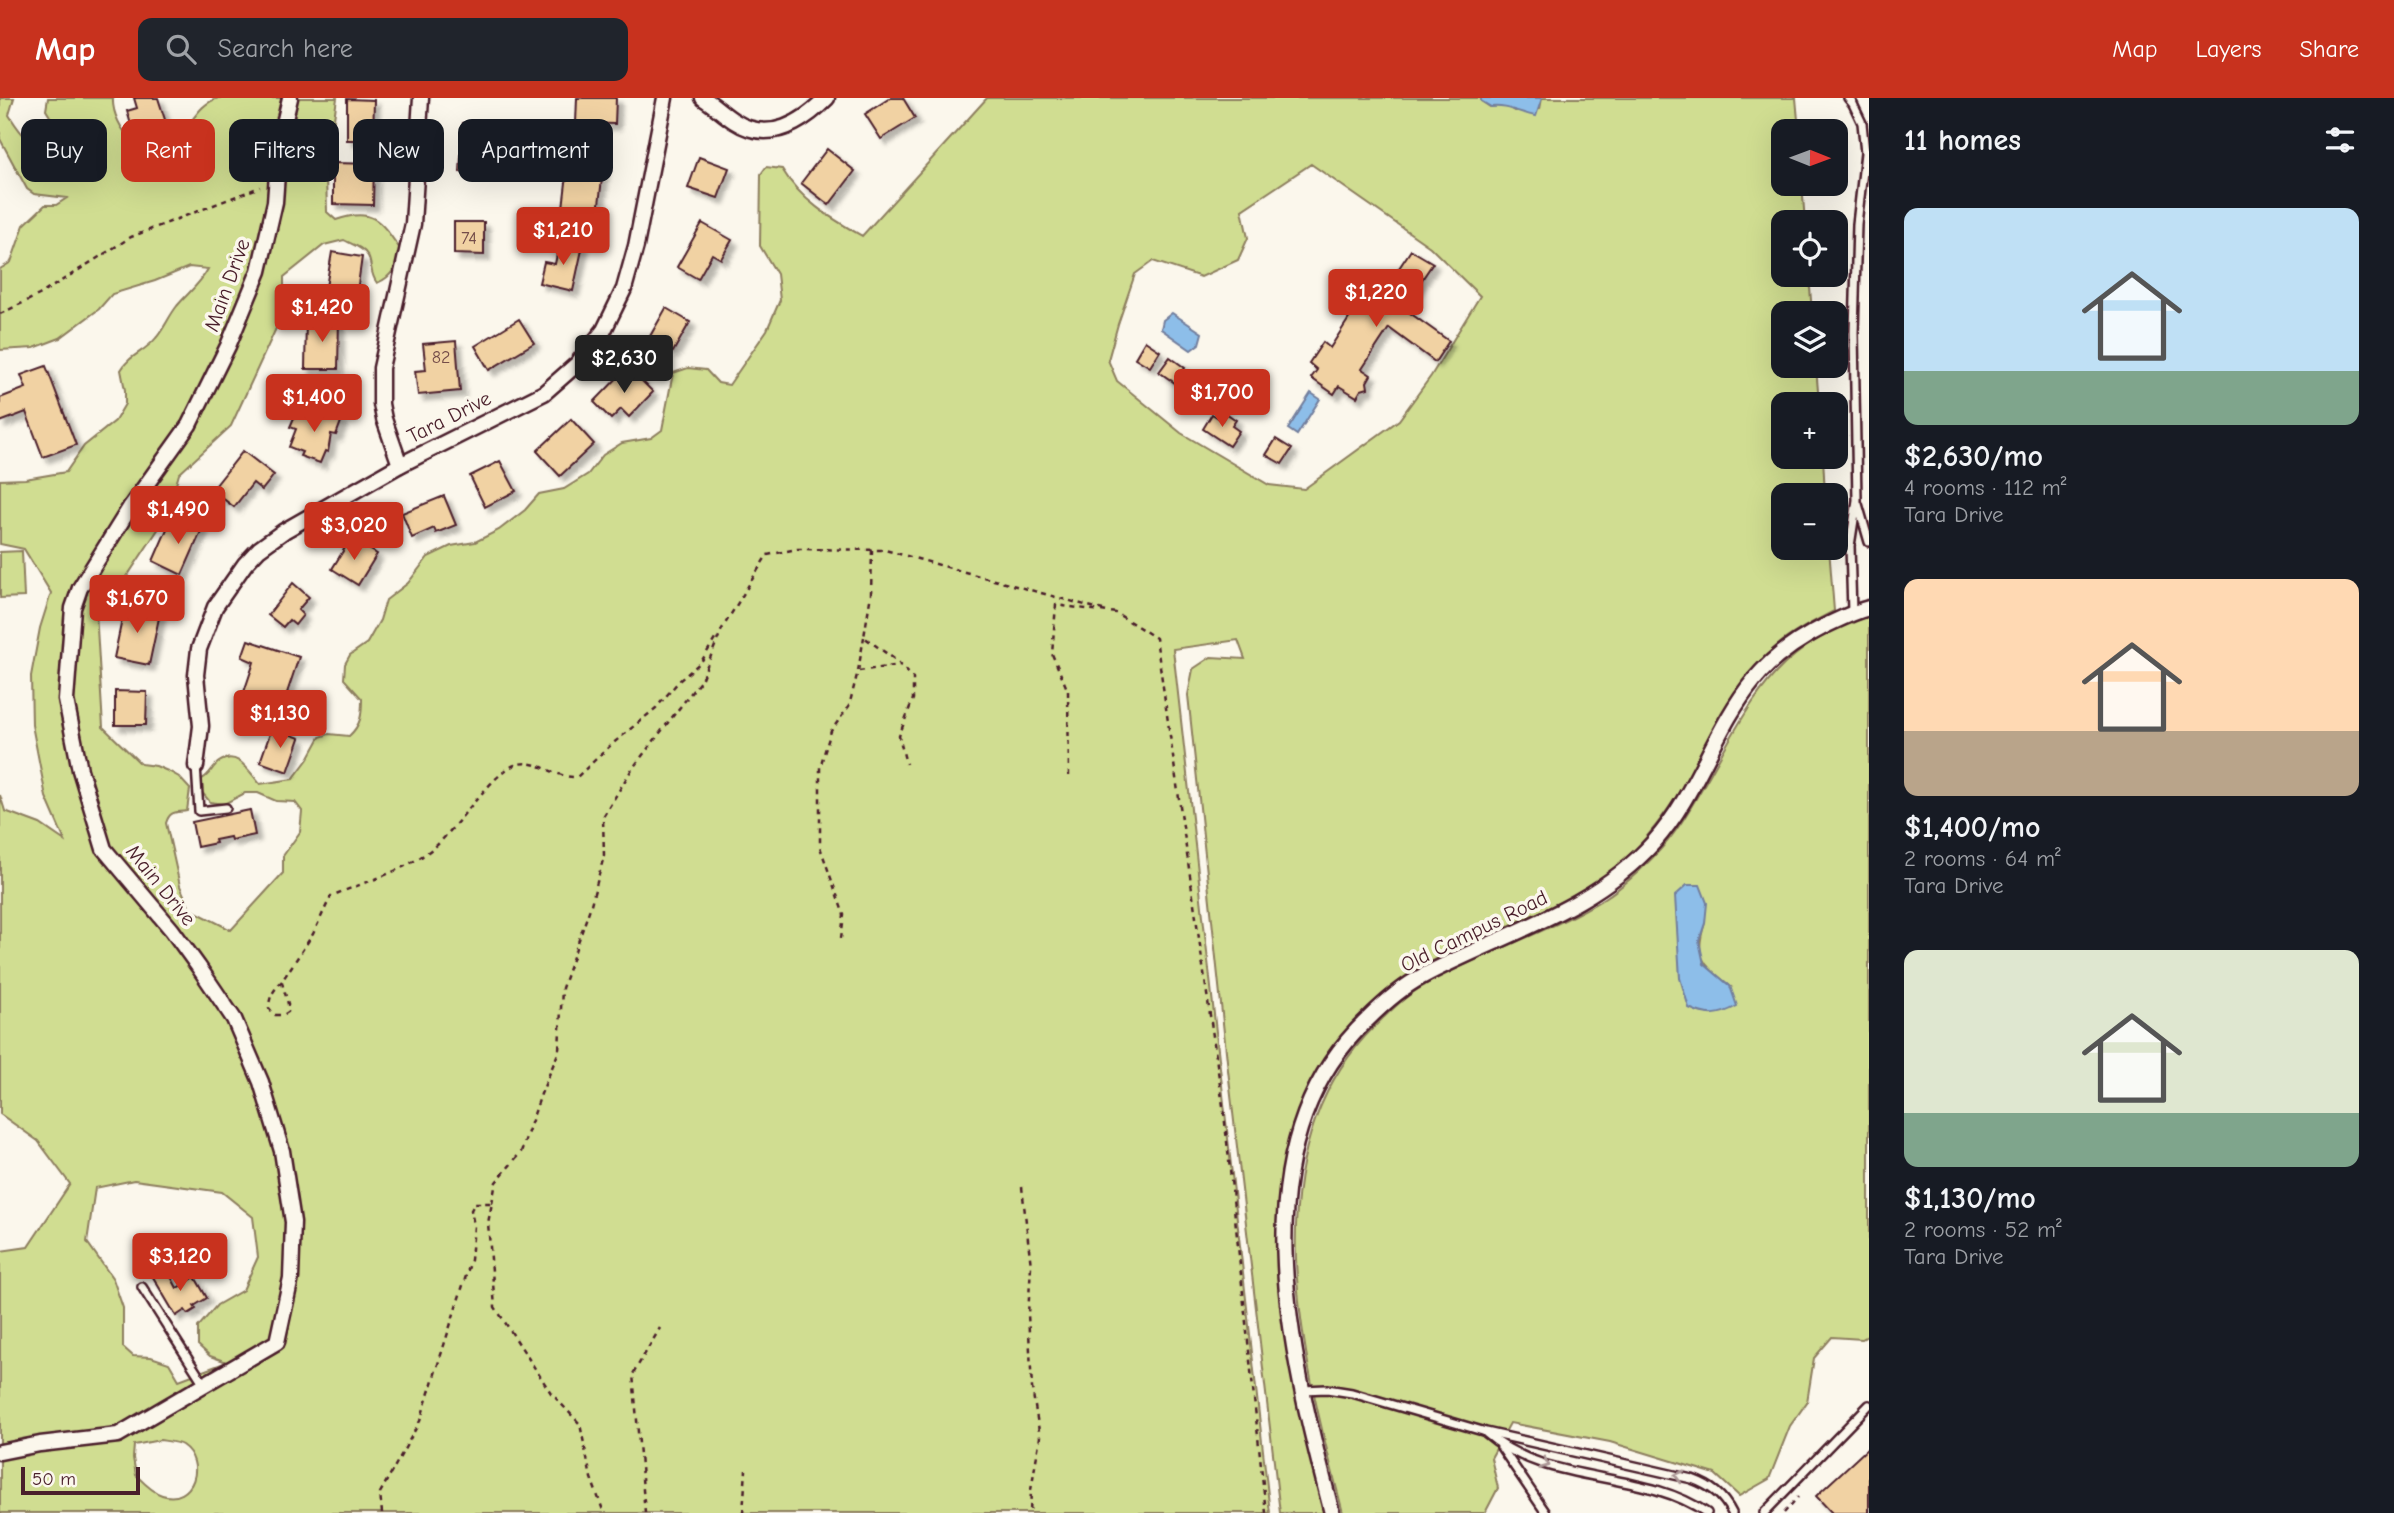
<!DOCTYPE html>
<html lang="en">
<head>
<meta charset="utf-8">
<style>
  :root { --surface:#171b24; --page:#20242c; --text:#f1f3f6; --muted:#9ea1a6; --accent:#c8321e }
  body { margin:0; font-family:"Comic Neue",sans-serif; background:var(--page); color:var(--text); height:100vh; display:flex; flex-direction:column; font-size:26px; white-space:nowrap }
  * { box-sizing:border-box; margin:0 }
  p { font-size:23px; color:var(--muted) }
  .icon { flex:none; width:38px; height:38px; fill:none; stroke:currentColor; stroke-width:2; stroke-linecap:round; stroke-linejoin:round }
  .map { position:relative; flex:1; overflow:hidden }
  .details { display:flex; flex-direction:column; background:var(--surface); width:525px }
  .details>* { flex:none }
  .hud { position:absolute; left:21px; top:21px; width:665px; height:63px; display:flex; gap:14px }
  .needle { width:46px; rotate:91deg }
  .tools { position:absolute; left:1771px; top:21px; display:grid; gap:14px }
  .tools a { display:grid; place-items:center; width:77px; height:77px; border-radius:14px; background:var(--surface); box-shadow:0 7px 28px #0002; font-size:35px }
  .scale { position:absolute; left:21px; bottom:18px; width:119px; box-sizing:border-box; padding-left:7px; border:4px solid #4a1f2b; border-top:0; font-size:19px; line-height:24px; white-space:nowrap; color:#4a1f2b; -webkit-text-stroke:5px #fbf7ec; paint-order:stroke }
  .price { position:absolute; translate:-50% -60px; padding:0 16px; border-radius:7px; background:var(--accent); color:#fff; font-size:23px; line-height:46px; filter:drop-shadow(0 2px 4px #0008) }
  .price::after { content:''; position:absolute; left:50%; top:42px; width:21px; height:16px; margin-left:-10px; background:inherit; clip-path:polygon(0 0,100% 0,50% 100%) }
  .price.on { background:#222; color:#fff }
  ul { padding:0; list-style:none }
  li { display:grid; align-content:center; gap:14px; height:371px; padding:0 35px }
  li span { display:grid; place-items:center; height:217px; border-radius:14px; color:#555 }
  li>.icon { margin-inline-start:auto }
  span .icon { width:126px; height:126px; fill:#fffc; stroke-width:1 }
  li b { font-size:30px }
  h2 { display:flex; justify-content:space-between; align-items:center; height:84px; padding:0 35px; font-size:30px }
  .pill { padding:0 24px; border-radius:14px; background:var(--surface); box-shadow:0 7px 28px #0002; font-size:24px; line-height:63px }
  .pill.on { background:var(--accent); color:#fff }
  header { display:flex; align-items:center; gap:42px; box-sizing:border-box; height:98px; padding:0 35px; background:var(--accent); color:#fff }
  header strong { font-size:33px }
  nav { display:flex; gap:38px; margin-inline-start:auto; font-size:24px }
  .search { width:490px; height:63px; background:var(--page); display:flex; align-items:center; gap:18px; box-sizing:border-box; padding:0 24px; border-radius:14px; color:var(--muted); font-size:26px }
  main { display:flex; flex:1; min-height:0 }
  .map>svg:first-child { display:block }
  .green { fill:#d0dd91; stroke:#8d7e5e; stroke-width:2; fill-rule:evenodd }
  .water { fill:#8dbee9; stroke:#727e9d; stroke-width:2 }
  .building { fill:#f1d2a3; stroke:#4a1f2b; stroke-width:2; filter:url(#shadow) }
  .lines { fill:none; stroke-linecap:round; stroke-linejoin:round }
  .lane-casing { stroke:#4a1f2b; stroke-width:12 }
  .street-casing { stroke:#4a1f2b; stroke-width:19 }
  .path { stroke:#4a1f2b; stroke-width:2.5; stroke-dasharray:5 5; stroke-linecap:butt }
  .lane { stroke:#fbf7ec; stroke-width:7 }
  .street { stroke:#fbf7ec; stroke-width:14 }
  .oneway { stroke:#ab9695 }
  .labels { text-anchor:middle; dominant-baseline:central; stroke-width:7; stroke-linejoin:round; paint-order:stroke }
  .number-label { font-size:18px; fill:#744c49 }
  .street-label { font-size:21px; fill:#4a1f2b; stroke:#fbf7ec }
</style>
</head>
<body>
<header>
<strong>Map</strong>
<div class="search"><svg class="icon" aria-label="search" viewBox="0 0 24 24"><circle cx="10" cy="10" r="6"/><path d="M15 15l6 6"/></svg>Search here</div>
<nav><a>Map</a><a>Layers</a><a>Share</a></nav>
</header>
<main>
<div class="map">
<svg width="1869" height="1415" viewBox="0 0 1869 1415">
  <defs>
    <filter id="shadow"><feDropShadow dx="5.5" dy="5.5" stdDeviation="2" flood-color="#0004"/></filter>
  </defs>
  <rect width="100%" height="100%" fill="#fbf7ec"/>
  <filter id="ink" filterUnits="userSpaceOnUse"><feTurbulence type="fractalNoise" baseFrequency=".0143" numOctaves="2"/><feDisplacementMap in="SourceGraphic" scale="14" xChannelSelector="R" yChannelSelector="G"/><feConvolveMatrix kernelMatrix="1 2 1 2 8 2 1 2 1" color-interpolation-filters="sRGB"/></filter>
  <g filter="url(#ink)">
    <g class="green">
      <path d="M 0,0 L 14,0 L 9,17 C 18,31 31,54 50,43 L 54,25 L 46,12 L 48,0 L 113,0 C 112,13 121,35 133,41 C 186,68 185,8 219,0 C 229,0 242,0 252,0 C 280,0 309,0 337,0 L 326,77 L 327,114 L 336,122 C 372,109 380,122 400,151 C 397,167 393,179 377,185 C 370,176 372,166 368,158 C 363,149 351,146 344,142 L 324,147 L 284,179 L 284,213 L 231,328 L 179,376 L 173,397 L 159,430 L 122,486 L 104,501 L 96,513 L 103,629 L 141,666 L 156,668 L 170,674 L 179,679 L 190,691 L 187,713 C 176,715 170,712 166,725 L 180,788 L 190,811 L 231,832 L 283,775 L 283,758 L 300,734 L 302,713 L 295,704 L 276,703 L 258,695 L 245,695 L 224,706 L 210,704 L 200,692 L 202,681 C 210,677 212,669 219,664 C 238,651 249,674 260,686 L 293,681 L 308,661 L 320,639 L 329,636 L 349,638 C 361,627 362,617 362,601 L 344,581 L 345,566 L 350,557 L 367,545 L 380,522 L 386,502 L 408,485 L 428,459 L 451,448 L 475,444 L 499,432 L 525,412 L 539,396 L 564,391 L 588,376 L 603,357 L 622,345 L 651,340 L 662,332 L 673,275 L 688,270 L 706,272 L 718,285 L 729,287 L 767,232 L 780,202 L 777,176 L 760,148 L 761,76 L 766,69 L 782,71 C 801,103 831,120 862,138 L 987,0 L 1481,0 L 1481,3 L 1490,9 L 1505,7 L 1515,13 L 1540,11 L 1542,0 L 1796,0 L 1799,33 L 1783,33 L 1783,86 L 1802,86 L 1805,124 L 1783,124 L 1783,177 L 1809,177 L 1812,215 L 1783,215 L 1783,268 L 1816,268 L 1819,306 L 1783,306 L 1783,359 L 1823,359 L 1825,397 L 1783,397 L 1783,450 L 1829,450 L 1834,513 C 1815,523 1796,532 1779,546 C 1744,573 1723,617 1702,655 C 1680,694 1657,733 1623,763 C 1561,817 1480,832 1412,875 C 1397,884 1383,896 1371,908 C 1224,1042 1284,1248 1324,1415 L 1280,1415 L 1228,972 L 1188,597 L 1193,571 L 1211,559 L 1245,561 L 1238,542 L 1173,551 L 1270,1415 L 0,1415 L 0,1153 L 28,1149 L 70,1086 L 38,1043 L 0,1016 L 0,697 L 5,713 L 40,726 L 65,743 L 46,699 L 32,627 L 31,578 L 40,530 L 51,495 L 24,451 L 0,446 L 0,382 L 25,381 L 66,374 L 84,348 L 115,323 L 125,306 L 125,292 L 121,272 C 129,257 145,254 156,240 C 164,231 169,218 177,208 C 188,195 200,186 208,171 L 189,169 L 155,183 L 112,196 L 99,211 L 60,240 L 34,250 L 0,252 L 0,171 L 11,164 L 24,127 L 45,107 L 56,107 L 67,100 L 34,96 L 27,91 L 0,41 ZM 1311,66 L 1430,149 L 1480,198 L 1431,278 L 1399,322 L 1304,391 L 1269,387 L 1181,335 L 1117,283 L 1108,262 L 1118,226 L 1135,176 L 1153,163 L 1201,179 L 1238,162 L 1248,140 L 1242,112 ZM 134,1082 L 222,1094 L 253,1119 L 258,1159 L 243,1192 L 217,1207 L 198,1229 L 198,1247 L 210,1258 L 227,1264 L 179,1282 L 169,1265 L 151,1259 L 133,1258 L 123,1249 L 123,1210 L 113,1181 L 87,1144 L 95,1090 ZM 160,1342 C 166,1343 177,1344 182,1347 C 207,1364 194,1407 162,1397 C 152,1394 143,1384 136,1377 L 133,1360 L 134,1347 Z"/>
      <path d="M 22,453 L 24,499 L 0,500 L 0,454 Z"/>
      <path d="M 1869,518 L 1869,1237 L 1862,1241 L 1832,1239 L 1814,1260 L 1807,1304 L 1790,1328 L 1769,1381 L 1739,1398 L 1715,1376 L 1610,1344 L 1510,1325 L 1491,1360 L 1498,1390 L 1485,1415 L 1343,1415 C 1303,1262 1247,1054 1375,928 C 1390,913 1406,897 1425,887 C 1483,854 1549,835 1605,800 C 1625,787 1643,770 1659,753 C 1678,733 1691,709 1705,685 C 1751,605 1774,549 1869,518 ZM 1705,825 C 1693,861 1704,866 1730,888 L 1680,880 L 1679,826 Z"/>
    </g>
    <g class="water">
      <path d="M 1481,0 L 1542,0 L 1536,18 C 1519,15 1507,7 1491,9 L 1481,3 Z"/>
      <path d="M 1172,215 L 1202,235 L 1199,246 L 1191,252 L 1161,231 L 1163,222 Z"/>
      <path d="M 1311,295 L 1320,301 L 1297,337 L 1288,331 Z"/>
      <path d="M 1687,787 L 1700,787 L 1707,805 L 1705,825 L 1699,843 L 1704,866 L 1730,888 L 1737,908 C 1719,918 1708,919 1689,910 L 1680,880 L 1675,798 Z"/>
    </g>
    <g class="building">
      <path d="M 134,0 L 158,0 L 168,31 L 135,40 L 127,13 L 137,10 Z"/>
      <path d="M 577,0 L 616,0 L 615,26 L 576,25 Z"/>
      <path d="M 890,0 L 903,0 L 915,20 L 881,41 L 865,16 Z"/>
      <path d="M 347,1 L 374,2 L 373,42 L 347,42 Z"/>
      <path d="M 463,25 L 497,27 L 496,55 L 488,55 L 487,76 L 460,74 Z"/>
      <path d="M 827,51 L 855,73 L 829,107 L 801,85 Z"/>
      <path d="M 569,59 L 604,63 L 598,115 L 563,110 Z"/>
      <path d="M 699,59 L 729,70 L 718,100 L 688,90 Z"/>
      <path d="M 333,65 L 374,66 L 373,107 L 333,106 Z"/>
      <path d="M 454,124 L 484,124 L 484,157 L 454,156 Z"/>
      <path d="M 702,125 L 732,142 L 721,161 L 712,156 L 698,181 L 677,169 Z"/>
      <path d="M 560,142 L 583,147 L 573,193 L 539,185 L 544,164 L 555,166 Z"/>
      <path d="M 1411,152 L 1433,165 L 1403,210 L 1449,243 L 1435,264 L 1389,230 L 1362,271 L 1371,277 L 1367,284 L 1368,290 L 1361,292 L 1357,299 L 1339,288 L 1334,296 L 1311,280 L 1317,272 L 1309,265 L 1323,244 L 1330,250 L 1355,211 L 1349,206 L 1363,184 L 1369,188 L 1370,183 L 1380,179 L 1389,185 Z"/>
      <path d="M 332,154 L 362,159 L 357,194 L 326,189 Z"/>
      <path d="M 666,210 L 690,224 L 673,254 L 649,240 Z"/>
      <path d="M 306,220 L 339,220 L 338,271 L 305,271 Z"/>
      <path d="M 519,221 L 534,245 L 489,272 L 475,248 Z"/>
      <path d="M 456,243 L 460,293 L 418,297 L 415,273 L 426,272 L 423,246 Z"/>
      <path d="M 1145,243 L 1160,253 L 1150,269 L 1135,260 Z"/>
      <path d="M 1170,259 L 1185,270 L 1175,285 L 1159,274 Z"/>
      <path d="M 46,268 L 76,347 L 43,359 L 26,314 L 0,324 L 0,300 L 26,290 L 21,277 Z"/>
      <path d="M 628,269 L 653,294 L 629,319 L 621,311 L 611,321 L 594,304 Z"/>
      <path d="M 314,311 L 342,321 L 336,337 L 331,336 L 328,354 L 325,353 L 320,365 L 300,358 L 302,354 L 289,349 L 296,331 L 290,329 L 296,315 L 310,320 Z"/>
      <path d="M 1226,315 L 1236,322 L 1232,328 L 1239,333 L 1229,348 L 1203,331 L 1212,316 L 1222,322 Z"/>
      <path d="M 571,321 L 594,346 L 560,378 L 537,353 Z"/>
      <path d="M 1276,341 L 1292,351 L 1282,366 L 1266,357 Z"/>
      <path d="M 243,353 L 274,377 L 262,392 L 253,385 L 234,409 L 212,392 Z"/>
      <path d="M 500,363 L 516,393 L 485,409 L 470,378 Z"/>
      <path d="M 444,398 L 456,427 L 436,435 L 434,430 L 412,440 L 402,415 Z"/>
      <path d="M 183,421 L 203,429 L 182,477 L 153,463 L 170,424 L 179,428 Z"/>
      <path d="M 351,440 L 377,456 L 358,487 L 332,471 Z"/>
      <path d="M 293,485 L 309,499 L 298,512 L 303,517 L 295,527 L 289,522 L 283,529 L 268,517 Z"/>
      <path d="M 125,507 L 160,515 L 149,567 L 114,560 Z"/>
      <path d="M 248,542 L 299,559 L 287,595 L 300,599 L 295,611 L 244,594 L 254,564 L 242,559 Z"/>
      <path d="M 115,593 L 147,594 L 146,627 L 115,627 Z"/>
      <path d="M 272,630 L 300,640 L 288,674 L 260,664 Z"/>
      <path d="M 250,712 L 255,737 L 231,742 L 230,739 L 215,742 L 216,745 L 197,749 L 192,724 Z"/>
      <path d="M 167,1171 L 177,1190 L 195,1179 L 207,1200 L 194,1208 L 196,1211 L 188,1216 L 185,1212 L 176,1218 L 153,1179 Z"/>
      <path d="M 1869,1349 L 1869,1415 L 1832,1415 L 1816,1398 Z"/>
    </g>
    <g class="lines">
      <defs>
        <g id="lane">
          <path d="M 1848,0 L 1853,6 L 1862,25 L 1865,55 L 1857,126 L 1854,235 L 1857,402 L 1850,448 L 1852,514"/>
          <path d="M 1858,406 L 1869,444"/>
          <path d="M 196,668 L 199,713 L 226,710"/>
          <path d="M 142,1189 L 204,1286"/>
          <path d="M 1302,1292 L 1327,1291 L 1352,1295 L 1486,1334 L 1692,1381 C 1711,1388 1723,1397 1732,1415"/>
          <path d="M 1486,1335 C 1548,1389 1642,1370 1707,1415"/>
          <path d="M 1501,1349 L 1546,1415"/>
          <path d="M 1764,1415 L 1869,1307"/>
        </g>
        <g id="street">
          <path d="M 703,0 C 714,7 723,16 734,23 C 769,46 802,25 827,0"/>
          <path d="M 400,367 L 384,321 L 381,306 L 381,270 L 413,126 L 421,0"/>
          <path d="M 196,668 L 201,628 L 196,577 L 199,551 L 215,509 L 245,466 L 259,451 L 284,433 L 400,367 L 544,295 L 577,266 L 604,232 L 624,191 L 636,148 L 665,0"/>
          <path d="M 0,1354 L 40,1346 L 118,1337 L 277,1244 L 291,1180 L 293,1124 L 282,1053 L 261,984 L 234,921 L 198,868 L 172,832 L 104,751 L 80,672 L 66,602 L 73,510 L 80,490 L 131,408 L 189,327 L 228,248 L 259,173 L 275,104 L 279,47 L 290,0"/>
          <path d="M 1332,1415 C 1292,1261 1234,1048 1367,922 C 1384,905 1402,889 1423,878 C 1502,836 1592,813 1654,744 C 1697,696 1714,631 1754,582 C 1773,559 1799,541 1825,528 C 1840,521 1853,514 1869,510"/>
        </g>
      </defs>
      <use href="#lane" class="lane-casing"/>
      <use href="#street" class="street-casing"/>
      <g class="path">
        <path d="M 0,216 L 39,197 L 131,139 L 260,89"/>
        <path d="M 872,452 L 871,496 L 864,539 L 897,563 L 913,580 L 913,601 L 899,638 L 906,666"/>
        <path d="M 859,573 L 901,567"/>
        <path d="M 1069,678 L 1068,593 L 1052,556 L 1056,507 L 1116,515 L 1156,540 L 1224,1015 L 1266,1415"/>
        <path d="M 841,840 L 844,817 L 820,749 L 820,669 L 831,633 L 849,608 L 858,573 L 864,539"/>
        <path d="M 282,883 C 274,892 269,898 269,910 L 275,917 L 283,917 L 288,914 C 290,905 283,893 282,883 L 313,836 L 331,798 C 367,783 407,773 437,747 C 457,728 494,674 515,667 C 537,659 555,681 577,679 L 611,647 L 656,610 L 679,583 L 701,564 L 717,538"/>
        <path d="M 1022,1089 L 1031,1168 L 1028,1216 L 1032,1290 L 1040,1339 L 1031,1392 L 1030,1415"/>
        <path d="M 492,1105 L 496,1084 L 521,1054 L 541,996 L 559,953 L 562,890 L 590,810 L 604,758 L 603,719 L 632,671 L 701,582 L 722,531 L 767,457 L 797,451 L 885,452 L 1103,512"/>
        <path d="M 382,1415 L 380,1395 L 420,1323 L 471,1162 L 474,1128 L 471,1112 L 475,1105 L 492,1105 L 488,1125 L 495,1209 L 551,1295 L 580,1326 L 591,1380 L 604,1415"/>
        <path d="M 645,1415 L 633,1276 L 660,1230"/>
        <path d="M 743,1415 L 746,1372"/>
        <path d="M 1784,1415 L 1798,1399"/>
      </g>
      <use href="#lane" class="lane"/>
      <use href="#street" class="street"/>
    </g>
    <defs><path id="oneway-chevron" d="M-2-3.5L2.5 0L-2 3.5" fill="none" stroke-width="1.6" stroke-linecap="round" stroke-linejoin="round" transform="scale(1.75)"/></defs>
    <g class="oneway">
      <use href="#oneway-chevron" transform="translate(1545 1366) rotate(22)"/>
      <use href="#oneway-chevron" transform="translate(1679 1378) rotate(-166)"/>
    </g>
  </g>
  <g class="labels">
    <g class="number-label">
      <text x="469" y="140">74</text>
      <text x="441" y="259">82</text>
    </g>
    <g class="street-label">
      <text transform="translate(227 187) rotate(-70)">Main Drive</text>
      <text transform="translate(449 319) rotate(-27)">Tara Drive</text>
      <text transform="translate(161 787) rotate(51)">Main Drive</text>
      <text transform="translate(1474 833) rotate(-26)">Old Campus Road</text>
    </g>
  </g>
</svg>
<div class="tools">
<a><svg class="needle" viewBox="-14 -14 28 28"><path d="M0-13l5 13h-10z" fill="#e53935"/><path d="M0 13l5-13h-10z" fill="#9ea1a6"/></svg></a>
<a><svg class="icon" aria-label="locate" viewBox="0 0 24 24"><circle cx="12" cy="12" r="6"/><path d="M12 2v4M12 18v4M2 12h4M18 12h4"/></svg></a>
<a><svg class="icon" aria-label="layers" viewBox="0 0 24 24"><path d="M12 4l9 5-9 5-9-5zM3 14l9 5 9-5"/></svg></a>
<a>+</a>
<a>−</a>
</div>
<div class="scale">50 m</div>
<b class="price" style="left:563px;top:169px">$1,210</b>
<b class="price" style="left:1376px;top:231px">$1,220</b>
<b class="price" style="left:322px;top:246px">$1,420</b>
<b class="price on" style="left:624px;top:297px">$2,630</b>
<b class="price" style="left:1222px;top:331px">$1,700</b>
<b class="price" style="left:314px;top:336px">$1,400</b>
<b class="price" style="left:178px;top:448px">$1,490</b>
<b class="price" style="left:354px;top:464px">$3,020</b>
<b class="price" style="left:137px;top:537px">$1,670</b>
<b class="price" style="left:280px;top:652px">$1,130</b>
<b class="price" style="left:180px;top:1195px">$3,120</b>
<div class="hud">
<a class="pill">Buy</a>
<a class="pill on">Rent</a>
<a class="pill">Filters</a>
<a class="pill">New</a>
<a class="pill">Apartment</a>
</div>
</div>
<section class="details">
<h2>11 homes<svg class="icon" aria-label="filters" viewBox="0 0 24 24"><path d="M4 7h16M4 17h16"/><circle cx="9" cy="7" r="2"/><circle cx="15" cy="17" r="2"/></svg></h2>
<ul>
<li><span style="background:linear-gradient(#bfe0f5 75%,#7fa58c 0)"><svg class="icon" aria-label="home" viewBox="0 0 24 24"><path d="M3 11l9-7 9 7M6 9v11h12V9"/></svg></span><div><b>$2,630/mo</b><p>4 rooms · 112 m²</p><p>Tara Drive</p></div></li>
<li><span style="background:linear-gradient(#ffd9b3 70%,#b9a48a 0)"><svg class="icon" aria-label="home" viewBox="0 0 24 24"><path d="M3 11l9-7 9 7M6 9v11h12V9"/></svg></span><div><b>$1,400/mo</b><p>2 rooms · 64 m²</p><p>Tara Drive</p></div></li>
<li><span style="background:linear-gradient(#dfe7d0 75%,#7fa58c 0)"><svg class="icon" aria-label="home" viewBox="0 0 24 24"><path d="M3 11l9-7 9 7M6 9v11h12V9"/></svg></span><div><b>$1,130/mo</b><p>2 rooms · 52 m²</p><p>Tara Drive</p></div></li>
</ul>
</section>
</main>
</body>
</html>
